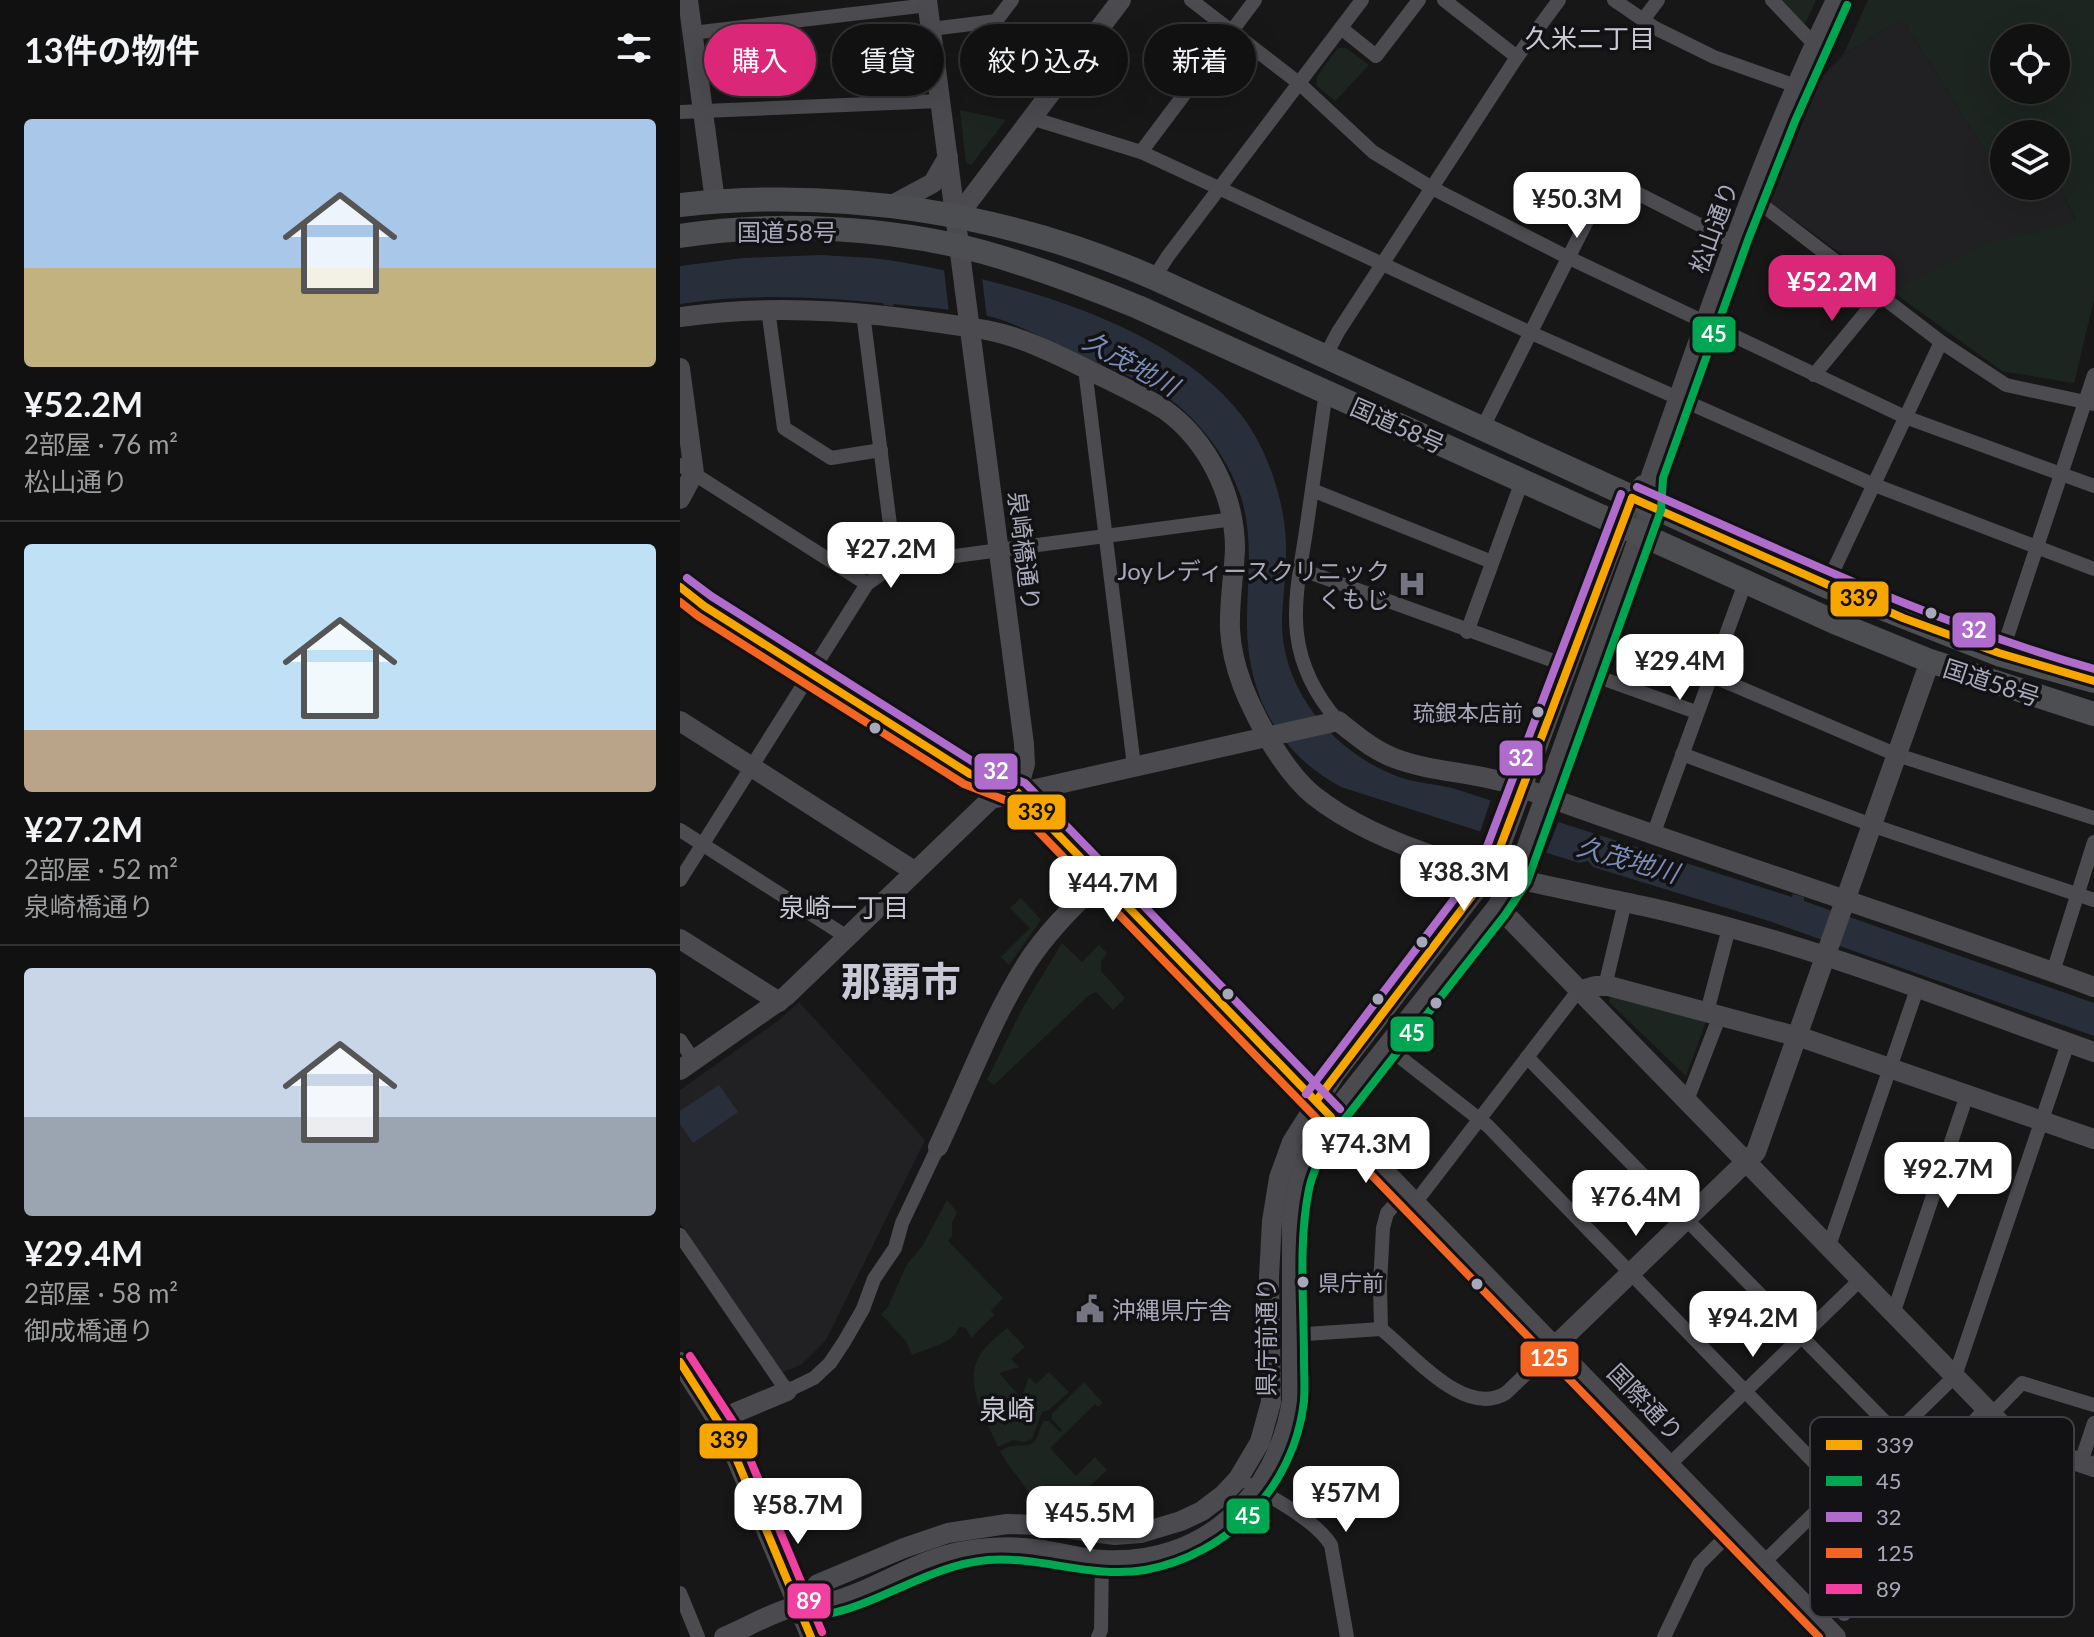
<!DOCTYPE html>
<html lang="ja">
<head>
<meta charset="utf-8">
<style>
  :root { --surface:#111; --page:#1e1f1f; --text:#f1f3f6; --muted:#9c9d9f; --line:#303131; --accent:#db2777 }
  body { margin:0; font-family:Lato,"Noto Sans JP",sans-serif; background:var(--page); color:var(--text); height:100vh; display:flex; flex-direction:column; font-size:30px; white-space:nowrap }
  * { box-sizing:border-box; margin:0 }
  p { font-size:26px; color:var(--muted) }
  .icon { flex:none; width:44px; height:44px; fill:none; stroke:currentColor; stroke-width:2; stroke-linecap:round; stroke-linejoin:round }
  .map { position:relative; flex:1; overflow:hidden }
  .details { display:flex; flex-direction:column; background:var(--surface); width:680px }
  .details>* { flex:none }
  .top-card { position:absolute; left:24px; top:24px; width:760px; height:72px; display:flex; gap:16px }
  .controls { position:absolute; left:1310px; top:24px; display:grid; gap:16px }
  .controls a { display:grid; place-items:center; width:80px; height:80px; border-radius:50%; background:var(--surface); box-shadow:0 8px 32px #0002,0 0 0 2px var(--line); font-size:40px }
  .price { position:absolute; translate:-50% -68px; padding:0 18px; border-radius:16px; background:#fff; color:#222; font-size:26px; line-height:52px; filter:drop-shadow(0 2px 4px #0008) }
  .price::after { content:''; position:absolute; left:50%; top:48px; width:24px; height:18px; margin-left:-12px; background:inherit; clip-path:polygon(0 0,100% 0,50% 100%) }
  .price.selected { background:var(--accent); color:#fff }
  ul { padding:0; list-style:none }
  li { display:grid; align-content:center; gap:16px; height:424px; padding:0 24px }
  li+li { border-top:2px solid var(--line) }
  li span { display:grid; place-items:center; height:248px; border-radius:8px; color:#555 }
  li>.icon { margin-inline-start:auto }
  span .icon { width:144px; height:144px; fill:#fffc; stroke-width:1 }
  li b { font-size:34px }
  h2 { display:flex; justify-content:space-between; align-items:center; height:96px; padding:0 24px; font-size:34px }
  .tag { padding:0 28px; border-radius:36px; background:var(--surface); box-shadow:0 8px 32px #0002,0 0 0 2px var(--line); font-size:28px; line-height:72px }
  .tag.selected { background:var(--accent); color:#fff }
  main { display:flex; flex:1; min-height:0 }
  .map>svg:first-child { display:block }
  .built { fill:#212123 }
  .green { fill:#1d2520; fill-rule:evenodd }
  .water { fill:#292f3a }
  .pier { fill:#171717 }
  .lines { fill:none; stroke-linecap:round; stroke-linejoin:round }
  .street { stroke:#4b4b50; stroke-width:14 }
  .secondary { stroke:#4a4a4f; stroke-width:20 }
  .highway { stroke:#4d4e52; stroke-width:24 }
  .bus-1-casing { stroke:#121113; stroke-width:14 }
  .bus-2-casing { stroke:#121113; stroke-width:14 }
  .bus-3-casing { stroke:#121113; stroke-width:14 }
  .bus-4-casing { stroke:#121113; stroke-width:14 }
  .bus-5-casing { stroke:#121113; stroke-width:14 }
  .bus-1 { stroke:#f7a600; stroke-width:8 }
  .bus-2 { stroke:#00a651; stroke-width:8 }
  .bus-3 { stroke:#b06ccc; stroke-width:8 }
  .bus-4 { stroke:#f26522; stroke-width:8 }
  .bus-5 { stroke:#f240a1; stroke-width:8 }
  .bus-dot { fill:#a7a8ba; stroke:#121113; stroke-width:3 }
  .labels { text-anchor:middle; dominant-baseline:central; stroke-width:7; stroke-linejoin:round; paint-order:stroke }
  .bus-label { font-size:22px; fill:#a7a8ba; stroke:#121113; text-anchor:end }
  .street-label { font-size:24px; fill:#a7a8ba; stroke:#121113 }
  .poi-label { font-size:24px; fill:#a7a8ba; stroke:#121113; text-anchor:end }
  .neighbourhood-label { font-size:26px; fill:#c8c9d5; stroke:#121113 }
  .water-label { font-size:26px; font-style:italic; fill:#7b8db8; stroke:#121113 }
  .quarter-label { font-size:28px; fill:#c8c9d5; stroke:#121113 }
  .town-label { font-size:40px; font-weight:bold; fill:#c8c9d5; stroke:#121113 }
  .key { fill:#121113; stroke:#3f3e45; stroke-width:2 }
  .key-label { font-size:22px; fill:#a7a8ba }
  .line-badge { stroke:#121113; stroke-width:3 }
  .badge-label { font-size:22px; text-anchor:middle; font-weight:bold; fill:#fff }
  .pale-badge-label { font-size:22px; text-anchor:middle; font-weight:bold; fill:#111 }
</style>
</head>
<body>
<main>
<section class="details">
<h2>13件の物件<svg class="icon" aria-label="filters" viewBox="0 0 24 24"><path d="M4 7h16M4 17h16"/><circle cx="9" cy="7" r="2"/><circle cx="15" cy="17" r="2"/></svg></h2>
<ul>
<li><span style="background:linear-gradient(#a9c7e8 60%,#c2b280 0)"><svg class="icon" aria-label="home" viewBox="0 0 24 24"><path d="M3 11l9-7 9 7M6 9v11h12V9"/></svg></span><div><b>¥52.2M</b><p>2部屋 · 76 m²</p><p>松山通り</p></div></li>
<li><span style="background:linear-gradient(#bfe0f5 75%,#b9a48a 0)"><svg class="icon" aria-label="home" viewBox="0 0 24 24"><path d="M3 11l9-7 9 7M6 9v11h12V9"/></svg></span><div><b>¥27.2M</b><p>2部屋 · 52 m²</p><p>泉崎橋通り</p></div></li>
<li><span style="background:linear-gradient(#c9d6e8 60%,#9aa5b1 0)"><svg class="icon" aria-label="home" viewBox="0 0 24 24"><path d="M3 11l9-7 9 7M6 9v11h12V9"/></svg></span><div><b>¥29.4M</b><p>2部屋 · 58 m²</p><p>御成橋通り</p></div></li>
</ul>
</section>
<div class="map">
<svg width="1414" height="1637" viewBox="0 0 1414 1637">
  <rect width="100%" height="100%" fill="#171717"/>
  <g class="built">
    <path d="M 1222,19 L 1316,168 L 1324,168 L 1324,186 L 1376,186 L 1376,180 L 1396,222 L 1414,299 L 1394,383 L 1322,371 L 1090,202 L 1141,78 L 1163,55 Z"/>
    <path d="M 119,1002 L 245,1140 L 146,1340 L 121,1365 L 101,1373 L 0,1223 L 0,1090 L 98,1021 Z"/>
  </g>
  <g class="green">
    <path d="M 1099,0 L 1136,0 L 1125,24 Z"/>
    <path d="M 1188,0 L 1414,0 L 1414,299 L 1394,383 L 1322,371 L 1213,292 L 1311,242 L 1396,221 L 1376,180 L 1376,134 L 1324,134 L 1324,168 L 1316,168 L 1222,19 L 1163,55 ZM 1324,38 L 1376,38 L 1376,90 L 1324,90 Z"/>
    <path d="M 658,48 L 666,48 L 689,65 L 655,101 L 637,86 L 637,76 Z"/>
    <path d="M 280,110 L 326,120 L 291,165 L 286,163 Z"/>
    <path d="M 341,898 L 361,920 L 329,965 L 321,957 L 350,928 L 330,908 Z"/>
    <path d="M 382,943 L 402,962 L 419,945 L 427,953 L 421,962 L 421,971 L 445,998 L 433,1010 L 416,992 L 408,996 L 314,1085 L 307,1080 L 342,1009 Z"/>
    <path d="M 931,996 L 1026,1022 L 1006,1076 L 929,1002 Z"/>
    <path d="M 267,1200 L 277,1212 L 272,1223 L 272,1236 L 268,1241 L 323,1298 L 311,1311 L 314,1315 L 291,1338 L 286,1328 L 279,1327 C 273,1344 250,1347 232,1355 L 226,1341 L 201,1314 L 208,1307 L 227,1264 L 242,1247 Z"/>
    <path d="M 327,1328 L 345,1347 L 331,1359 L 339,1367 L 319,1373 L 341,1398 L 349,1377 L 356,1384 L 369,1372 L 389,1392 L 369,1410 L 362,1412 L 352,1439 L 344,1442 L 333,1440 L 318,1447 C 307,1420 282,1384 300,1355 C 306,1345 318,1336 327,1328 Z"/>
    <path d="M 404,1382 L 423,1403 L 418,1407 L 415,1404 L 370,1448 L 396,1476 L 415,1457 L 427,1470 L 409,1487 L 416,1494 L 408,1506 L 352,1504 C 347,1482 329,1470 320,1451 C 324,1449 328,1446 333,1446 C 342,1444 349,1449 356,1439 C 361,1432 358,1428 364,1421 L 369,1421 L 380,1432 L 382,1430 L 372,1419 L 372,1414 Z"/>
  </g>
  <g class="water">
    <path d="M 143,255 C 167,257 192,257 215,261 C 332,281 531,332 583,451 C 598,484 607,520 606,556 C 606,579 602,601 602,623 C 602,692 656,754 719,777 C 735,783 755,784 772,788 L 1112,897 L 1113,894 L 1124,897 L 1124,901 L 1414,1003 L 1414,1036 L 1089,921 L 913,867 L 908,861 L 899,863 L 661,787 C 598,753 567,695 567,623 C 567,581 574,538 561,497 C 547,455 515,413 476,390 C 450,375 421,365 393,352 C 368,341 342,326 316,318 C 284,309 247,308 214,304 L 213,306 L 204,305 L 203,303 C 135,297 68,293 0,304 L 0,266 L 63,258 Z"/>
    <path d="M 39,1085 L 58,1112 L 13,1143 L 0,1124 L 0,1111 Z"/>
  </g>
  <g class="pier">
    <path d="M 264,270 L 302,277 L 307,319 L 269,313 Z"/>
    <path d="M 812,796 L 880,818 L 865,856 L 799,835 Z"/>
  </g>
  <g class="lines">
    <g class="street">
      <path d="M 511,0 L 620,84 L 693,152 L 752,188 L 887,257 L 1225,417 L 1414,486"/>
      <path d="M 764,0 L 837,57"/>
      <path d="M 934,0 L 975,28 L 1034,57 L 1116,86"/>
      <path d="M 1092,0 L 1134,44"/>
      <path d="M 963,20 L 978,0"/>
      <path d="M 661,28 L 696,56 L 739,0"/>
      <path d="M 251,29 L 316,21 L 332,0"/>
      <path d="M 12,33 L 248,5"/>
      <path d="M 0,112 L 260,101"/>
      <path d="M 351,118 L 461,152 L 849,332 L 1192,484 L 1414,569"/>
      <path d="M 461,152 L 575,0"/>
      <path d="M 1070,201 L 1085,207 L 1261,342 L 1326,385 L 1414,404"/>
      <path d="M 474,278 L 488,256 L 682,0"/>
      <path d="M 88,309 L 104,428 L 151,458 L 201,450"/>
      <path d="M 183,313 L 215,564"/>
      <path d="M 645,357 L 658,332 L 837,57 L 879,0"/>
      <path d="M 405,369 L 454,766"/>
      <path d="M 1134,375 L 1200,295"/>
      <path d="M 646,392 C 639,438 633,485 626,531 C 621,565 613,600 617,634 C 621,667 637,697 658,721"/>
      <path d="M 802,429 L 921,193 L 938,185 L 947,188 L 1055,243"/>
      <path d="M 0,465 L 187,584"/>
      <path d="M 632,490 L 812,562"/>
      <path d="M 620,569 L 888,666"/>
      <path d="M 1146,586 L 1261,342"/>
      <path d="M 787,632 L 842,481"/>
      <path d="M 1321,655 L 1414,375"/>
      <path d="M 910,674 L 1016,712"/>
      <path d="M 1030,675 L 1217,755 L 1414,818"/>
      <path d="M 1002,754 L 1200,828 L 1414,900"/>
      <path d="M 0,830 L 167,937"/>
      <path d="M 973,835 L 1065,583"/>
      <path d="M 0,880 L 187,584 L 215,564 L 553,519"/>
      <path d="M 1373,972 L 1414,842"/>
      <path d="M 925,986 L 945,902"/>
      <path d="M 1027,1012 L 1049,928"/>
      <path d="M 0,1040 L 14,1061"/>
      <path d="M 707,1047 L 808,1126 L 1221,1552"/>
      <path d="M 847,1057 L 1267,1485"/>
      <path d="M 1006,1103 L 1040,1015"/>
      <path d="M 735,1203 L 898,991"/>
      <path d="M 0,1235 L 107,1391 L 134,1378 L 150,1363 L 164,1342 L 183,1309 L 194,1279 L 215,1248 L 222,1223 L 258,1147"/>
      <path d="M 1149,1246 L 1237,989"/>
      <path d="M 1213,1314 L 1287,1095"/>
      <path d="M 701,1329 L 700,1285 L 703,1228 L 707,1213 L 725,1193"/>
      <path d="M 611,1335 L 701,1329 C 731,1352 784,1419 826,1393 L 875,1346"/>
      <path d="M 1312,1414 L 1342,1383 L 1414,1405"/>
      <path d="M 1401,1462 L 1414,1423"/>
      <path d="M 990,1464 L 1181,1279"/>
      <path d="M 570,1485 C 595,1499 636,1521 651,1545 L 667,1637"/>
      <path d="M 1084,1562 L 1275,1376 L 1388,1043"/>
      <path d="M 0,1593 L 18,1637"/>
      <path d="M 1164,1614 L 1249,1520 L 1267,1485 L 1281,1436 L 1306,1408"/>
      <path d="M 418,1637 L 421,1630 L 422,1560"/>
      <path d="M 984,1637 L 1019,1564 L 1053,1530"/>
    </g>
    <g class="secondary">
      <path d="M 8,0 L 35,201"/>
      <path d="M 247,0 L 344,744 L 345,764 L 337,792"/>
      <path d="M 212,205 L 253,183 L 268,157"/>
      <path d="M 277,217 L 441,0"/>
      <path d="M 0,317 C 106,302 201,313 306,330 C 348,338 388,360 427,379 C 447,389 467,398 485,410 C 528,441 555,496 555,549 C 554,575 549,602 550,629 C 552,669 569,704 588,738 C 600,758 615,780 633,795 C 717,862 859,883 963,906 C 1005,915 1048,927 1090,939 C 1200,971 1306,1014 1414,1052"/>
      <path d="M 0,368 L 14,473 L 0,499"/>
      <path d="M 0,587 L 24,606 L 290,774 L 337,792 L 1156,1637"/>
      <path d="M 0,721 L 234,871"/>
      <path d="M 816,908 L 830,919 L 1328,1431 L 1354,1447 L 1414,1467"/>
      <path d="M 0,939 L 99,1002"/>
      <path d="M 898,991 L 916,986 L 929,986 L 1126,1039 L 1414,1139"/>
      <path d="M 0,1070 L 106,996 L 311,799 L 658,721 C 676,735 693,750 714,758 C 753,773 798,772 837,786 C 1028,856 1223,917 1414,987"/>
      <path d="M 258,1147 C 287,1086 311,1020 347,963 C 367,932 394,906 420,880"/>
      <path d="M 875,1346 L 1076,1152 L 1250,661"/>
      <path d="M 0,1362 L 46,1434 L 131,1637"/>
      <path d="M 38,1420 L 107,1391"/>
      <path d="M 118,1605 L 138,1584 L 224,1548 L 268,1533 L 327,1524 L 361,1525 L 435,1535 L 461,1533 L 501,1521 L 522,1511 L 543,1495 L 558,1479 L 580,1442 L 591,1402 L 589,1277 L 592,1221 L 599,1178 L 612,1142 L 655,1074 L 811,871 L 928,557 L 952,498 L 963,485"/>
      <path d="M 44,1637 C 68,1627 92,1612 117,1606 C 127,1603 138,1606 147,1603 C 194,1592 236,1559 284,1551 C 309,1547 338,1546 363,1550 C 383,1553 403,1559 423,1560 C 524,1566 597,1496 612,1400 L 612,1220 L 618,1183 L 628,1155 L 651,1117 L 816,908 L 836,877 L 970,506 L 971,476 C 1028,316 1081,153 1156,0"/>
    </g>
    <g class="highway">
      <path d="M 0,205 C 162,187 325,213 474,278 L 1146,586 L 1321,655 L 1414,681"/>
      <path d="M 0,236 C 95,221 210,227 303,252 C 356,267 407,286 458,307 L 1159,624 L 1250,661 L 1414,714"/>
    </g>
    <defs>
      <g id="bus-1">
        <path d="M 952,498 L 1223,618 L 1319,653 L 1414,681"/>
        <path d="M 0,587 L 24,606 L 290,774 L 337,792 L 651,1117"/>
        <path d="M 636,1101 L 811,871 L 952,498"/>
        <path d="M 0,1362 L 46,1434 L 131,1637"/>
      </g>
      <path id="bus-2" d="M 118,1617 C 185,1618 239,1566 308,1560 C 361,1556 412,1579 465,1570 C 548,1555 614,1487 624,1401 C 625,1387 624,1372 624,1359 C 624,1303 618,1243 629,1189 C 634,1165 648,1145 661,1124 L 825,915 L 847,882 L 981,510 L 983,478 L 1068,240 L 1115,121 L 1167,5"/>
      <g id="bus-3">
        <path d="M 957,487 C 1108,553 1255,624 1414,669"/>
        <path d="M 7,578 L 31,596 L 295,763 L 345,783 L 660,1109"/>
        <path d="M 626,1094 L 800,865 L 941,494"/>
      </g>
      <path id="bus-4" d="M 0,602 L 18,616 L 284,784 L 330,802 L 1139,1637"/>
      <path id="bus-5" d="M 10,1356 L 57,1428 L 142,1632"/>
    </defs>
    <use href="#bus-1" class="bus-1-casing"/>
    <use href="#bus-2" class="bus-2-casing"/>
    <use href="#bus-3" class="bus-3-casing"/>
    <use href="#bus-4" class="bus-4-casing"/>
    <use href="#bus-5" class="bus-5-casing"/>
    <use href="#bus-1" class="bus-1"/>
    <use href="#bus-2" class="bus-2"/>
    <use href="#bus-3" class="bus-3"/>
    <use href="#bus-4" class="bus-4"/>
    <use href="#bus-5" class="bus-5"/>
  </g>
  <defs>
    <symbol id="hospital-bare" viewBox="-9 -9 18 18"><path d="M-5-5h3v3.5h4V-5h3V5h-3V1.5h-4V5h-3Z" fill="#757581" stroke="#121113" stroke-width="2.5" paint-order="stroke"/></symbol>
    <symbol id="civic-bare" viewBox="-9 -9 18 18"><path d="M-.6-6.5H3V-4.5H.6V-3L4-1V1h2V6H-6V1h2V-1L-.6-3ZM-1.2 2.5V6h2.4V2.5Z" fill="#757581" stroke="#121113" stroke-width="2.5" paint-order="stroke"/></symbol>
  </defs>
  <g fill-rule="evenodd">
    <use href="#hospital-bare" x="712" y="564" width="40" height="40"/>
    <use href="#civic-bare" x="390" y="1289" width="40" height="40"/>
  </g>
  <g class="bus-dot">
    <circle cx="1251" cy="613" r="7"/>
    <circle cx="858" cy="712" r="7"/>
    <circle cx="195" cy="728" r="7"/>
    <circle cx="742" cy="942" r="7"/>
    <circle cx="548" cy="994" r="7"/>
    <circle cx="698" cy="999" r="7"/>
    <circle cx="756" cy="1003" r="7"/>
    <circle cx="623" cy="1282" r="7"/>
    <circle cx="797" cy="1284" r="7"/>
  </g>
  <g class="labels">
    <g class="bus-label">
      <text x="843" y="712">琉銀本店前</text>
      <text x="638" y="1282" text-anchor="start">県庁前</text>
    </g>
    <g class="street-label">
      <text transform="translate(1033 227) rotate(-70)">松山通り</text>
      <text x="107" y="231">国道58号</text>
      <text transform="translate(718 425) rotate(24)">国道58号</text>
      <text transform="translate(345 551) rotate(83)">泉崎橋通り</text>
      <text transform="translate(1312 682) rotate(18)">国道58号</text>
      <text transform="translate(585 1337) rotate(-90)">県庁前通り</text>
      <text transform="translate(966 1402) rotate(46)">国際通り</text>
    </g>
    <g class="poi-label">
      <text x="710" y="570">Joyレディースクリニック<tspan x="710" dy="28">くもじ</tspan></text>
      <text x="432" y="1309" text-anchor="start">沖縄県庁舎</text>
    </g>
    <g class="neighbourhood-label">
      <text x="910" y="38">久米二丁目</text>
      <text x="164" y="907">泉崎一丁目</text>
    </g>
    <g class="water-label">
      <text transform="translate(451 363) rotate(29)">久茂地川</text>
      <text transform="translate(948 859) rotate(16)">久茂地川</text>
    </g>
    <g class="quarter-label">
      <text x="327" y="1409">泉崎</text>
    </g>
    <g class="town-label">
      <text x="221" y="981">那覇市</text>
    </g>
  </g>
  <rect x="1130" y="1417" width="264" height="200" rx="12" class="key"/>
  <rect x="1146" y="1440" width="36" height="10" fill="#f7a600"/>
  <rect x="1146" y="1476" width="36" height="10" fill="#00a651"/>
  <rect x="1146" y="1512" width="36" height="10" fill="#b06ccc"/>
  <rect x="1146" y="1548" width="36" height="10" fill="#f26522"/>
  <rect x="1146" y="1584" width="36" height="10" fill="#f240a1"/>
  <g class="key-label">
    <text x="1196" y="1453">339</text>
    <text x="1196" y="1489">45</text>
    <text x="1196" y="1525">32</text>
    <text x="1196" y="1561">125</text>
    <text x="1196" y="1597">89</text>
  </g>
  <g class="line-badge">
    <rect x="1011" y="315" width="46" height="39" rx="8" fill="#00a651"/>
    <rect x="1149" y="580" width="61" height="38" rx="8" fill="#f7a600"/>
    <rect x="1271" y="611" width="46" height="38" rx="8" fill="#b06ccc"/>
    <rect x="818" y="739" width="46" height="38" rx="8" fill="#b06ccc"/>
    <rect x="293" y="752" width="46" height="39" rx="8" fill="#b06ccc"/>
    <rect x="326" y="793" width="61" height="38" rx="8" fill="#f7a600"/>
    <rect x="709" y="1015" width="46" height="38" rx="8" fill="#00a651"/>
    <rect x="839" y="1340" width="61" height="38" rx="8" fill="#f26522"/>
    <rect x="18" y="1422" width="61" height="38" rx="8" fill="#f7a600"/>
    <rect x="545" y="1497" width="46" height="38" rx="8" fill="#00a651"/>
    <rect x="106" y="1582" width="46" height="38" rx="8" fill="#f240a1"/>
  </g>
  <g class="badge-label">
    <text x="1034" y="342">45</text>
    <text x="1294" y="638">32</text>
    <text x="841" y="766">32</text>
    <text x="316" y="779">32</text>
    <text x="732" y="1041">45</text>
    <text x="869" y="1366">125</text>
    <text x="568" y="1524">45</text>
    <text x="129" y="1609">89</text>
  </g>
  <g class="pale-badge-label">
    <text x="1179" y="606">339</text>
    <text x="357" y="820">339</text>
    <text x="49" y="1448">339</text>
  </g>
</svg>
<div class="controls">
<a><svg class="icon" aria-label="locate" viewBox="0 0 24 24"><circle cx="12" cy="12" r="6"/><path d="M12 2v4M12 18v4M2 12h4M18 12h4"/></svg></a>
<a><svg class="icon" aria-label="layers" viewBox="0 0 24 24"><path d="M12 4l9 5-9 5-9-5zM3 14l9 5 9-5"/></svg></a>
</div>
<b class="price" style="left:897px;top:240px">¥50.3M</b>
<b class="price selected" style="left:1152px;top:323px">¥52.2M</b>
<b class="price" style="left:211px;top:590px">¥27.2M</b>
<b class="price" style="left:1000px;top:702px">¥29.4M</b>
<b class="price" style="left:784px;top:913px">¥38.3M</b>
<b class="price" style="left:433px;top:924px">¥44.7M</b>
<b class="price" style="left:686px;top:1185px">¥74.3M</b>
<b class="price" style="left:1268px;top:1210px">¥92.7M</b>
<b class="price" style="left:956px;top:1238px">¥76.4M</b>
<b class="price" style="left:1073px;top:1359px">¥94.2M</b>
<b class="price" style="left:666px;top:1534px">¥57M</b>
<b class="price" style="left:118px;top:1546px">¥58.7M</b>
<b class="price" style="left:410px;top:1554px">¥45.5M</b>
<div class="top-card">
<a class="tag selected">購入</a>
<a class="tag">賃貸</a>
<a class="tag">絞り込み</a>
<a class="tag">新着</a>
</div>
</div>
</main>
</body>
</html>
